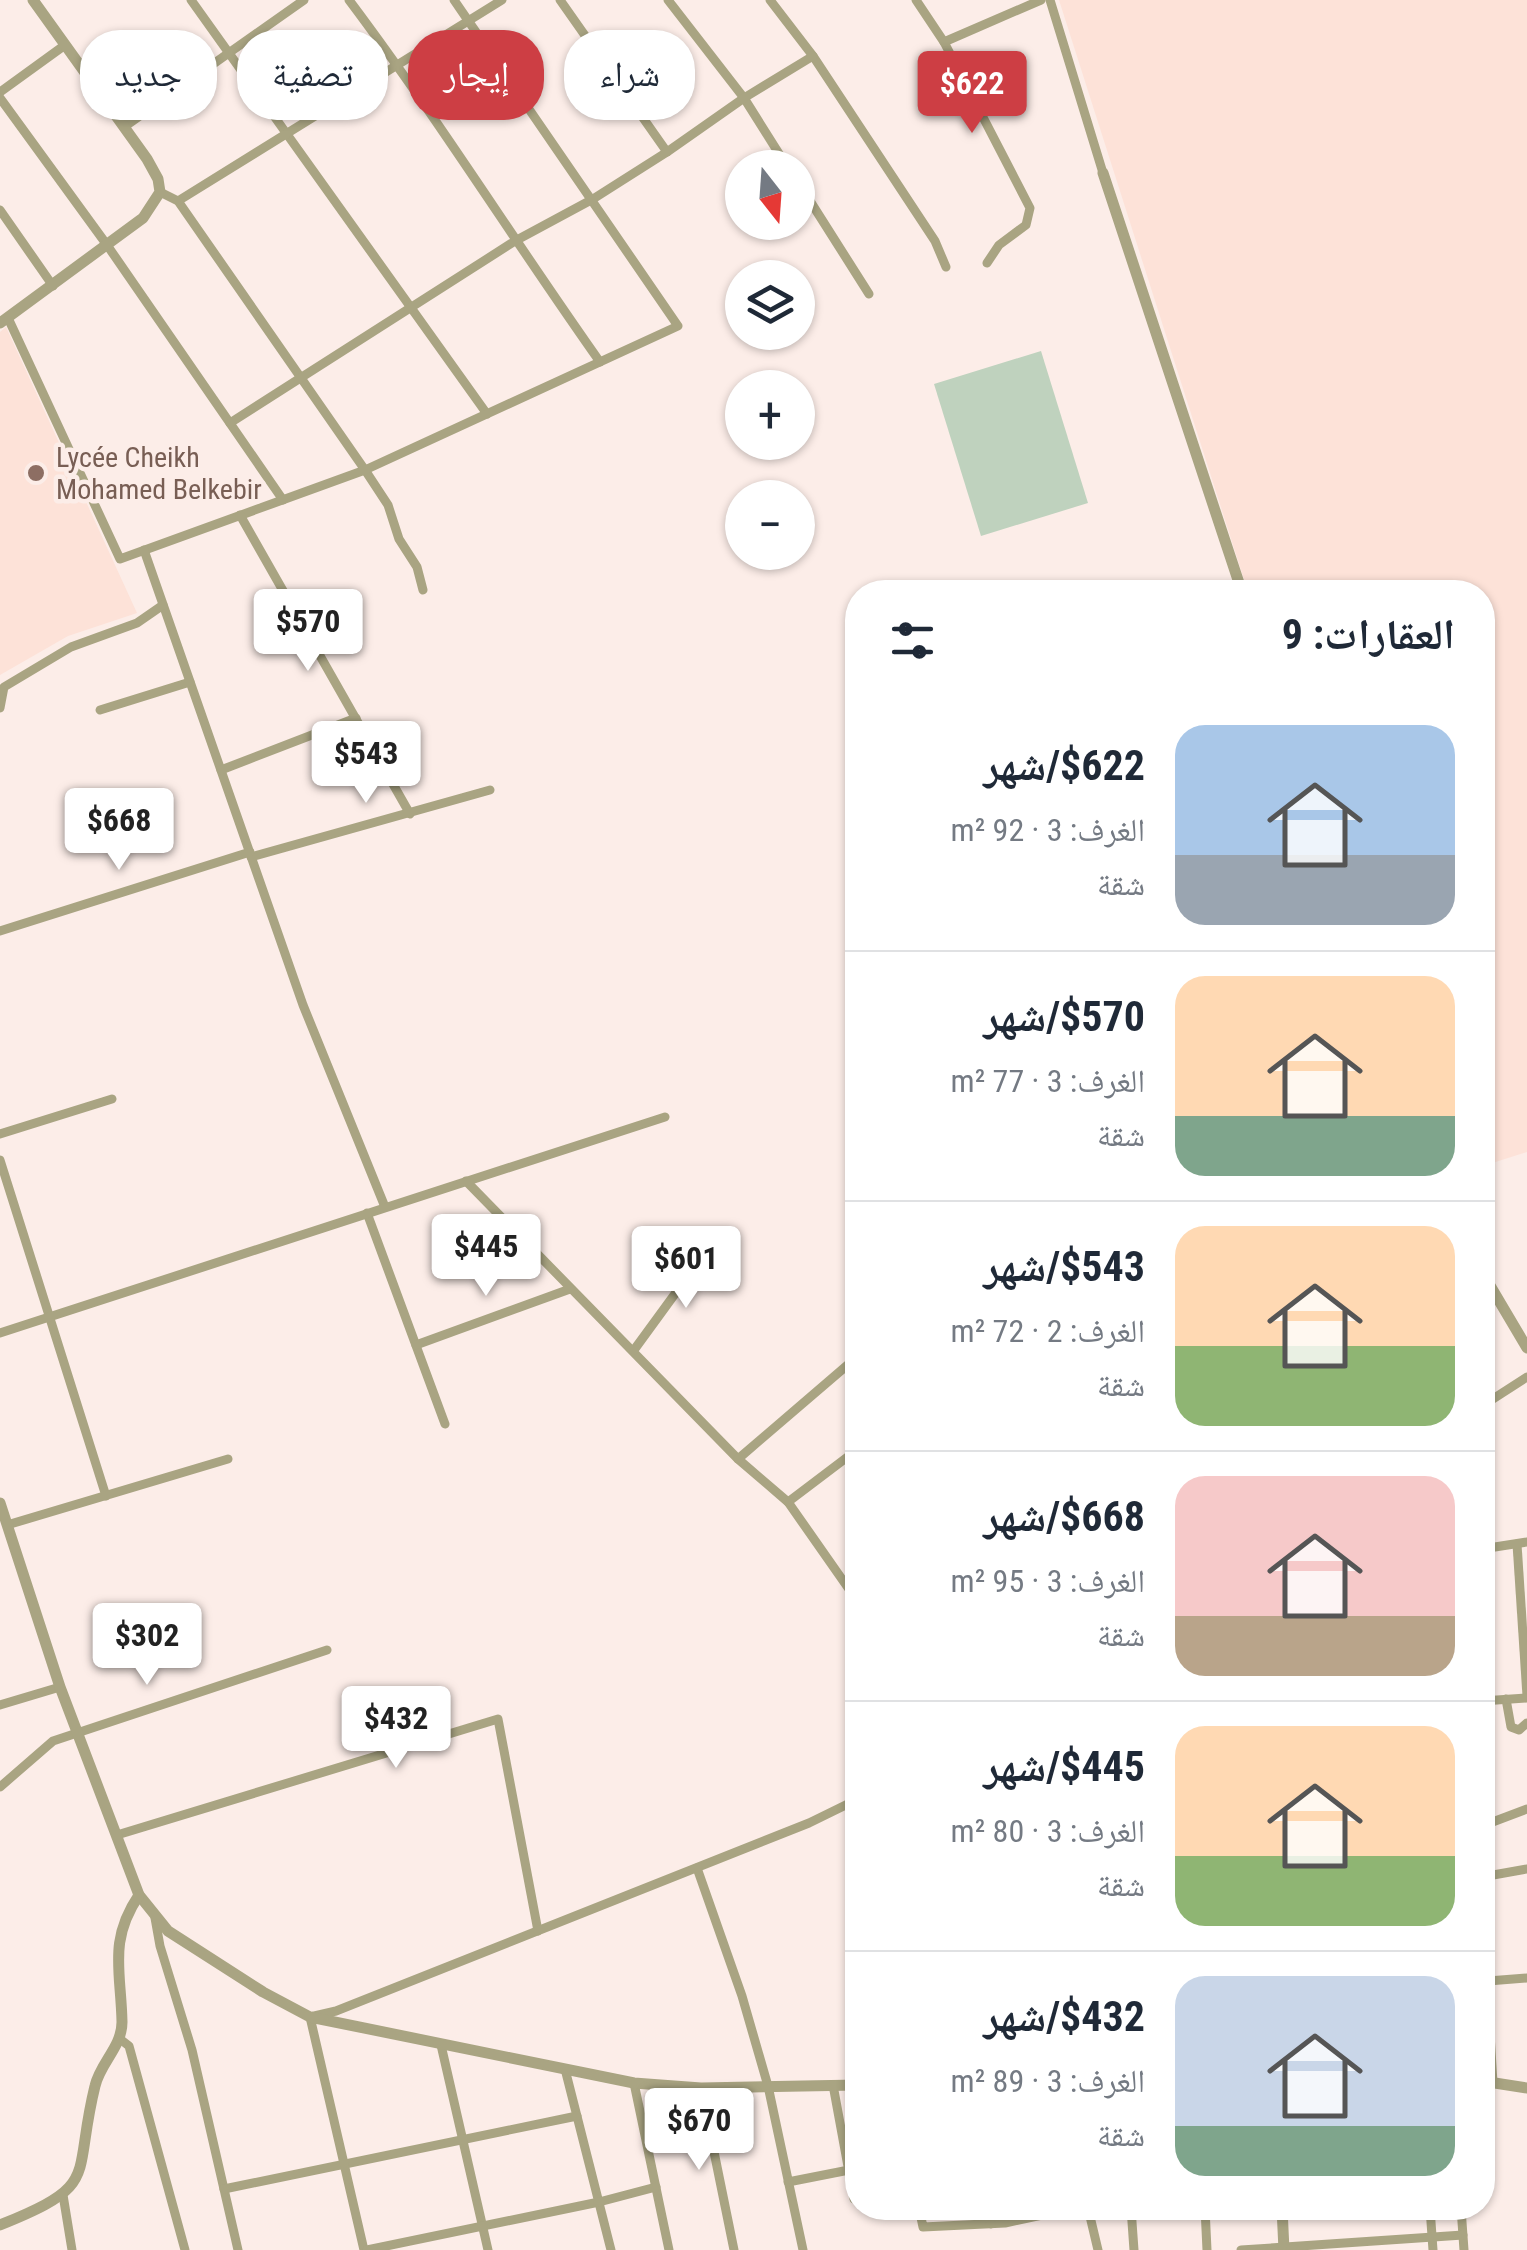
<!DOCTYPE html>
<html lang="ar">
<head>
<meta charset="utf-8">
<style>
  :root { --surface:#fff; --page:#f6f6f7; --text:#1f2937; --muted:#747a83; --line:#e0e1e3; --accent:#cd3e44 }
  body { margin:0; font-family:"Roboto Condensed","Noto Naskh Arabic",sans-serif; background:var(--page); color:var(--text); direction:rtl; height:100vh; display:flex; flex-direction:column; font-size:38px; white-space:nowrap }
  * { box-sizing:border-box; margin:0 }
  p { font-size:32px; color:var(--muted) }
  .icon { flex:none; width:55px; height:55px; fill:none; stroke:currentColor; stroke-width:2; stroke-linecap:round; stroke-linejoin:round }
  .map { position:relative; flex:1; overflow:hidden; direction:ltr }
  .side { position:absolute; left:845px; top:580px; width:650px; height:1640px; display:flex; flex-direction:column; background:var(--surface); border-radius:40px; box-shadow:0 2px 8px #0004; direction:rtl }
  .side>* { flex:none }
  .top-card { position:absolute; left:30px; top:30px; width:665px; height:90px; direction:rtl; display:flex; gap:20px }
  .needle { width:65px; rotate:163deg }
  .tools { position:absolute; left:725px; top:150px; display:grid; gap:20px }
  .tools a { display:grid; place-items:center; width:90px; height:90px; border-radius:50%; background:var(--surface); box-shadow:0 2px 8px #0004; font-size:50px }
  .price { position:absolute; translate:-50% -85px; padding:0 22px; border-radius:10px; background:#fff; color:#222; font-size:32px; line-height:65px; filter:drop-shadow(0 2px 5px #0008) }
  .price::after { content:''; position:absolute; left:50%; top:60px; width:30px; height:22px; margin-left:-15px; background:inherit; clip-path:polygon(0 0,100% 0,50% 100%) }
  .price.selected { background:var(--accent); color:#fff }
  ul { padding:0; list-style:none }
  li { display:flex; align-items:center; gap:30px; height:250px; padding:0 40px }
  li+li { border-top:2px solid var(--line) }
  li span { display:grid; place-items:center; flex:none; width:280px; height:200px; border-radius:30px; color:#555 }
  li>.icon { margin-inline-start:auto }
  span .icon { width:120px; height:120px; fill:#fffc; stroke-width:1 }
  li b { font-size:42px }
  h2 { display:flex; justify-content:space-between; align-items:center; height:120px; padding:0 40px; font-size:42px }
  .chip { padding:0 35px; border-radius:40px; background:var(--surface); box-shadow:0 2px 8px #0004; font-size:35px; line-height:90px }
  .chip.selected { background:var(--accent); color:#fff }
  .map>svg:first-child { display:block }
  .built { fill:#fde2d8 }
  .green { fill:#bfd2be }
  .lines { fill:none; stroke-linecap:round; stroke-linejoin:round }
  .minor { stroke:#a9a482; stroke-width:9 }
  .tertiary { stroke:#a9a482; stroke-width:11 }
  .education-dot { fill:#8d6e63; stroke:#fcede8; stroke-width:4 }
  .labels { text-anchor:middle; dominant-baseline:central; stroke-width:9; stroke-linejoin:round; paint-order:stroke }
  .education-label { font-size:28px; fill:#785e54; stroke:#fcede8; text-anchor:start }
</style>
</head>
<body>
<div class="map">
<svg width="1527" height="2250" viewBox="0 0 1527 2250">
  <rect width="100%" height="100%" fill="#fcede8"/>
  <g class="built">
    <path d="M 1059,0 L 1527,0 L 1527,1152 L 1483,1166 L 1482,592 L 1248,592 Z"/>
    <path d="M 6,327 L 137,613 L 68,636 L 0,675 L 0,332 Z"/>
  </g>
  <path class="green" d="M 1041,351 L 1088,503 L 981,536 L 934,384 Z"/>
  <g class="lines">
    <g class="minor">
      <path d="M 191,0 L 487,414"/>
      <path d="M 349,0 C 437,117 515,242 600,362"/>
      <path d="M 560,0 L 667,152"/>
      <path d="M 668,0 L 744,98 L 788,168"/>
      <path d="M 770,0 L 813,56 L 935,241 L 946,267"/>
      <path d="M 916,0 L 944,42 L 1030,208 L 1026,225 L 999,245 L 987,263"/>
      <path d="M 1050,0 L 1103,173"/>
      <path d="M 944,42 L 1041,0"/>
      <path d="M 0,92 L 65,45"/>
      <path d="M 0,98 L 107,245 L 283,500"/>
      <path d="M 124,127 L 304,0"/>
      <path d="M 798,182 L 869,294"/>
      <path d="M 160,192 L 178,201 L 365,470 L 388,505 L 399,539 L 417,567 L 423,590"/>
      <path d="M 178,201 L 502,0"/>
      <path d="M 0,210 L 53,286"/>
      <path d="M 8,318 L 120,559 L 365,470 L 678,326 L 454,0"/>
      <path d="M 230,423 L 515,241 L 593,199 L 667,152 L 744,98 L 813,56"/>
      <path d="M 240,515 L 410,814"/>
      <path d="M 144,550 L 303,1005 L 385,1207"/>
      <path d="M 0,708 L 4,687 L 71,647 L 137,623 L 163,605"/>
      <path d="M 100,710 L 190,682"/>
      <path d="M 221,770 L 356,718"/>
      <path d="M 251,857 L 490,790"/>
      <path d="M 0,931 L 250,852"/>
      <path d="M 0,1134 L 112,1099"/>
      <path d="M 0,1160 L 106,1496"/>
      <path d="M 466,1181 L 738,1459 L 788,1502 L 858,1602"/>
      <path d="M 367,1213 L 445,1424"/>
      <path d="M 0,1333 L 665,1117"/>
      <path d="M 416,1345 L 570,1289"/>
      <path d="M 634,1350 L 707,1250"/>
      <path d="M 1482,1406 L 1527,1377"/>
      <path d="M 738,1459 L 858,1356"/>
      <path d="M 788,1502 L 858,1449"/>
      <path d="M 7,1525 L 228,1459"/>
      <path d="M 1517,1544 L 1527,1696"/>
      <path d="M 1482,1549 L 1527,1542"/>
      <path d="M 1506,1699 L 1511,1727 L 1519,1730 L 1527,1723"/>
      <path d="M 1482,1701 L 1527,1698"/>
      <path d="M 0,1705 L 60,1687"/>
      <path d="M 0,1787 L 53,1741 L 327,1650"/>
      <path d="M 1482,1826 L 1527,1809"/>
      <path d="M 117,1835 L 498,1719 L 538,1931"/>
      <path d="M 697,1868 L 742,1996 L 768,2086 L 803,2250"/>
      <path d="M 1482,1877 L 1527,1869"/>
      <path d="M 1482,1902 L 1493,2083"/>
      <path d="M 155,1918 L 160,1946 L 192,2050 L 238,2250"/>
      <path d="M 1488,1981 L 1527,1978"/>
      <path d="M 120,2039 L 129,2046 L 185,2250"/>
      <path d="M 441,2045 L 488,2250"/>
      <path d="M 565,2069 L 611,2250"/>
      <path d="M 634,2083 L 669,2250"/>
      <path d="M 833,2085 L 854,2199 L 858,2198"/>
      <path d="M 701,2088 L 734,2250"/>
      <path d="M 788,2182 L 849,2170"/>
      <path d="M 224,2189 L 577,2116"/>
      <path d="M 63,2195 L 72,2250"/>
      <path d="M 919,2208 L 923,2227 L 1005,2223 L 1075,2208"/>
      <path d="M 987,2208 L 991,2224"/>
      <path d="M 1088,2208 L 1098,2250"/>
      <path d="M 1131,2208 L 1134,2250"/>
      <path d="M 1205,2208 L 1207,2250"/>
      <path d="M 1430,2208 L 1433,2250"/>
      <path d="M 1461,2208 L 1464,2250"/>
      <path d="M 364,2250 L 310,2017 L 336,2011 L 809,1823 L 858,1799"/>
      <path d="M 367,2250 L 599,2202 L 656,2187"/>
      <path d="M 1241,2250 L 1463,2235"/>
    </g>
    <g class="tertiary">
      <path d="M 1103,173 L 1242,592"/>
      <path d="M 0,323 L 143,218 L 160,192 L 158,179 L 147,159 L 33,0"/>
      <path d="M 1482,1272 L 1527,1348"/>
      <path d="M 0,1503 L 60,1687 L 139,1895 L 168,1931 L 263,1992 L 310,2017 L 634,2083 L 701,2088 L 858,2085"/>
      <path d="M 1482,2081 L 1527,2088"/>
      <path d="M 1282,2208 L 1284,2250"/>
      <path d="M 0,2225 C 102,2184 72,2179 95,2086 C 100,2063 122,2047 122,2022 C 121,1971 108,1941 139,1895"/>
    </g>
  </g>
  <circle class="education-dot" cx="36" cy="473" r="10"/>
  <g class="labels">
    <g class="education-label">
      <text x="56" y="457">Lycée Cheikh<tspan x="56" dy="32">Mohamed Belkebir</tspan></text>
    </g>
  </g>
</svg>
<div class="tools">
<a><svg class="needle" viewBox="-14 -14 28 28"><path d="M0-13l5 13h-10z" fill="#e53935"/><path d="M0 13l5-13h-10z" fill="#747a83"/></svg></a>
<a><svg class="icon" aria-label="layers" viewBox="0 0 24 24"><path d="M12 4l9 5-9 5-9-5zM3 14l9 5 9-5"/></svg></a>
<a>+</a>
<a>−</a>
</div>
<b class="price selected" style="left:972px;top:136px">$622</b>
<b class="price" style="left:308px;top:674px">$570</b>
<b class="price" style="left:366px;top:806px">$543</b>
<b class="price" style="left:119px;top:873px">$668</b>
<b class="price" style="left:486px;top:1299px">$445</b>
<b class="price" style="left:686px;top:1311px">$601</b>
<b class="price" style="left:147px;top:1688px">$302</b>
<b class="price" style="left:396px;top:1771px">$432</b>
<b class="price" style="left:699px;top:2173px">$670</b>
<div class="top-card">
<a class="chip">شراء</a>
<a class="chip selected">إيجار</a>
<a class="chip">تصفية</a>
<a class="chip">جديد</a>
</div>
<section class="side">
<h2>العقارات: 9<svg class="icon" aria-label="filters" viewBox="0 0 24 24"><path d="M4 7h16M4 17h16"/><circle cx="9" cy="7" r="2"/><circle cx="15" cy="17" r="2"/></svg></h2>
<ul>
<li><span style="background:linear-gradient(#a9c7e8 65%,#9aa5b1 0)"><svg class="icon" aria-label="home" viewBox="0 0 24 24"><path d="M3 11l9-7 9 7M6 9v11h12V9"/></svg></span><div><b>$622/شهر</b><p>الغرف: 3 · 92 m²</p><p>شقة</p></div></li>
<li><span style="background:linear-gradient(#ffd9b3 70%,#7fa58c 0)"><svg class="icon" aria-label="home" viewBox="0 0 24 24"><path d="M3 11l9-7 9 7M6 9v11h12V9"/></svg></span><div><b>$570/شهر</b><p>الغرف: 3 · 77 m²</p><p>شقة</p></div></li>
<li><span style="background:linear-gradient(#ffd9b3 60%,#8fb573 0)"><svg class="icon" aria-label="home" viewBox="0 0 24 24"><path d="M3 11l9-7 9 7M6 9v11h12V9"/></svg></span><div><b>$543/شهر</b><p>الغرف: 2 · 72 m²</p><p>شقة</p></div></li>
<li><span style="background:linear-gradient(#f6c9c9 70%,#b9a48a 0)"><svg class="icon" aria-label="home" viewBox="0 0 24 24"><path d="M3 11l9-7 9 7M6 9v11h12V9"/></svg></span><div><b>$668/شهر</b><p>الغرف: 3 · 95 m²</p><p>شقة</p></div></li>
<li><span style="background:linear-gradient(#ffd9b3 65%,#8fb573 0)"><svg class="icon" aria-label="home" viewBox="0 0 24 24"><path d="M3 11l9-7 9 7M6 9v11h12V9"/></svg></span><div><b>$445/شهر</b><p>الغرف: 3 · 80 m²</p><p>شقة</p></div></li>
<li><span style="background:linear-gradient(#c9d6e8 75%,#7fa58c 0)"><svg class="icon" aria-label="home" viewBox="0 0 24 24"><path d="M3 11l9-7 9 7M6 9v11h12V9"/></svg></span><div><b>$432/شهر</b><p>الغرف: 3 · 89 m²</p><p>شقة</p></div></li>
</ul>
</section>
</div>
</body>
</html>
